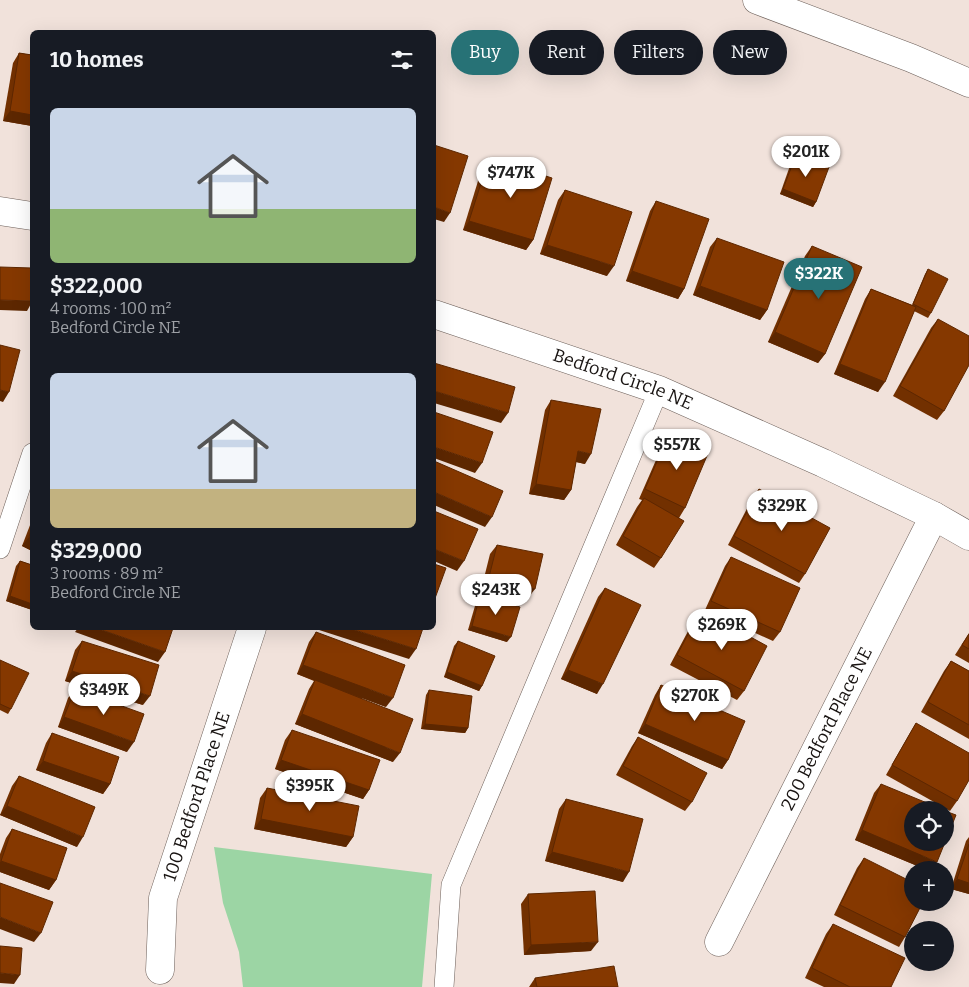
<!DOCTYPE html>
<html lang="en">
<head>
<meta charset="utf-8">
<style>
  :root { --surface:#171b24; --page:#242831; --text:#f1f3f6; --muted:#9ea1a6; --accent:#277276 }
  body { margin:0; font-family:Bitter,serif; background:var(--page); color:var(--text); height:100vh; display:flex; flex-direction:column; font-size:19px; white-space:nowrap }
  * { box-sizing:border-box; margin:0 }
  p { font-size:16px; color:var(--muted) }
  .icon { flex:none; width:28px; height:28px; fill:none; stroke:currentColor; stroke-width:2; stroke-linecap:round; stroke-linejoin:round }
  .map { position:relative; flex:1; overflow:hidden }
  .panel { position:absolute; left:30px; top:30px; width:406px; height:600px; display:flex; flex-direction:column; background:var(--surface); border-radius:8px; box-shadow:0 5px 20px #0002 }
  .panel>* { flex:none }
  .top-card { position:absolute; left:451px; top:30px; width:442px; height:45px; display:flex; gap:10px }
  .controls { position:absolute; left:904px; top:801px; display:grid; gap:10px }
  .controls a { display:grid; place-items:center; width:50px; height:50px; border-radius:50%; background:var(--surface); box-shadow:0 5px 20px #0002; font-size:25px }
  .price { position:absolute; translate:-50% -42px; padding:0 11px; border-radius:18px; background:#fff; color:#222; font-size:16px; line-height:32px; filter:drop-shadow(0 1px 2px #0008) }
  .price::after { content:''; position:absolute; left:50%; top:30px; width:15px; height:11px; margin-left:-8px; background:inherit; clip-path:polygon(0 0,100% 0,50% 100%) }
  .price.selected { background:var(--accent); color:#fff }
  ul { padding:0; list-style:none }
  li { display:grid; align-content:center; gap:10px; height:265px; padding:0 20px }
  li span { display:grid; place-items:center; height:155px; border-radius:8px; color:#555 }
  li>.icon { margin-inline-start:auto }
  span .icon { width:90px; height:90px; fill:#fffc; stroke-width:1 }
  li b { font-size:21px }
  h2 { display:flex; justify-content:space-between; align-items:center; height:60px; padding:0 20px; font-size:21px }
  .pill { padding:0 18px; border-radius:22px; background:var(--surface); box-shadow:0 5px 20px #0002; font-size:18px; line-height:45px }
  .pill.selected { background:var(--accent); color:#fff }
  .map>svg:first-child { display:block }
  .green { fill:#9cd5a4 }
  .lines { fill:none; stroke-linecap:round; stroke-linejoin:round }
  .lane-casing { stroke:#6c5f59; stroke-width:20 }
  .street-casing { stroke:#6c5f59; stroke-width:29 }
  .primary-casing { stroke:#6c5f59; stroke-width:29 }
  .lane { stroke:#fff; stroke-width:19 }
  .street { stroke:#fff; stroke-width:28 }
  .primary { stroke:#fff; stroke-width:28 }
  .wall { fill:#723000 }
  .shaded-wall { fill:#5d2700 }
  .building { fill:#853800; stroke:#5d2700 }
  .labels { text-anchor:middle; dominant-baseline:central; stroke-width:5; stroke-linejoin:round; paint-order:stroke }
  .street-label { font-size:18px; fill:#181311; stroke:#f1e2db }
</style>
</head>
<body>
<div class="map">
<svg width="969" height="987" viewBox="0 0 969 987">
  <rect width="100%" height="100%" fill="#f1e2db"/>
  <path class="green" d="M 214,847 L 432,874 L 422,987 L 243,987 L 239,952 L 223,903 Z"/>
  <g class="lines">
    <defs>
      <g id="lane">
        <path d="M 0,549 L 32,453"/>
        <path d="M 444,987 L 451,885 L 659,390"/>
      </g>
      <g id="street">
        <path d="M 0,211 L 32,216"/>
        <path id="s1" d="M 434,314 L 659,390 L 823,463 L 934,516 L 969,536"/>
        <path id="s2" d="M 719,942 L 934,516"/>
        <path id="s3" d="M 160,970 L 163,898 L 252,628"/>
      </g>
      <path id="primary" d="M 757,0 L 911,58 L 969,83"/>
    </defs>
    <use href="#lane" class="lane-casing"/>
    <use href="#street" class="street-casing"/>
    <use href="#primary" class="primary-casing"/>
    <use href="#lane" class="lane"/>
    <use href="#street" class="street"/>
    <use href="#primary" class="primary"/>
  </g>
  <g class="wall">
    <path d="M 19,53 L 32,55 L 32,126 L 3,121 L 13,63 Z"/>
    <path d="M 796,155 L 816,202 L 813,207 L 780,194 L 792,160 Z"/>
    <path d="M 489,158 L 533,240 L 526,250 L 463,230 L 482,168 Z"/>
    <path d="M 565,190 L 607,276 L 540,254 L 558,200 Z"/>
    <path d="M 656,201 L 684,289 L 678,299 L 626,281 L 650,211 Z"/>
    <path d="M 717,238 L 767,310 L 760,320 L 693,295 L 710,247 Z"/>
    <path d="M 812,246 L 825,354 L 818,363 L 768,342 L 805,256 Z"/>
    <path d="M 928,269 L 931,313 L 928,318 L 914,311 L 878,392 L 834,374 L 865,299 L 871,289 L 912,305 L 925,274 Z"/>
    <path d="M 938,319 L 944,411 L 937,420 L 893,396 L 931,328 Z"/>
    <path d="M 551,400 L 585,464 L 576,462 L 571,490 L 564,500 L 529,494 L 545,410 Z"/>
    <path d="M 669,434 L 685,508 L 679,518 L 661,558 L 654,568 L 616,545 L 637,507 L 642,500 L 639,499 L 663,444 Z"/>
    <path d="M 759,489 L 805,574 L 799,583 L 728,545 L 752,499 Z"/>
    <path d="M 32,520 L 32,551 L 22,546 Z"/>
    <path d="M 497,545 L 528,598 L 482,586 L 490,554 Z"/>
    <path d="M 731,557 L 780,632 L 773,641 L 705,610 L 725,566 Z"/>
    <path d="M 20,561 L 32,565 L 32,610 L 6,601 L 16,566 Z"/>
    <path d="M 605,588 L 597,694 L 561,679 L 598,597 Z"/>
    <path d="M 480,595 L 507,642 L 468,630 L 477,599 Z"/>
    <path d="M 701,610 L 744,691 L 737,700 L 670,665 L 694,620 Z"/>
    <path d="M 316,632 L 386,707 L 362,698 L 393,762 L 295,724 L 309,689 L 314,681 L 297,674 L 309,642 Z"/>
    <path d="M 969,633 L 969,663 L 955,655 Z"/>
    <path d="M 82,641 L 143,705 L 65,681 L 75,650 Z"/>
    <path d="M 458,641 L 482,686 L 479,691 L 444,677 L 454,646 Z"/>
    <path d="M 0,660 L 11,709 L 8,714 L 0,710 Z"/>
    <path d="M 951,661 L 969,671 L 969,739 L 921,712 L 944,671 Z"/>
    <path d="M 661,685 L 728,760 L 722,769 L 638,733 L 655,695 Z"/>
    <path d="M 75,689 L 127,752 L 58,727 L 68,698 Z"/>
    <path d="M 429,690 L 468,728 L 465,733 L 421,729 L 426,695 Z"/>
    <path d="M 916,723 L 957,801 L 950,811 L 886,775 L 910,733 Z"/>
    <path d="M 292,730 L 369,790 L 363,799 L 275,769 L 285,740 Z"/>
    <path d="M 52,733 L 110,784 L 103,794 L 36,770 L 46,743 Z"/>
    <path d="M 638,737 L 692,802 L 685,811 L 616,775 L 632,746 Z"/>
    <path d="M 19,776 L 77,847 L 0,815 L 12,786 Z"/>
    <path d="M 881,784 L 931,870 L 927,870 L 855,840 L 874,793 Z"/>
    <path d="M 267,788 L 353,837 L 346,847 L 254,829 L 260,798 Z"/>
    <path d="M 566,799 L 623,882 L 545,861 L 559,809 Z"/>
    <path d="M 12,829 L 56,880 L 49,890 L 0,872 L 0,854 L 6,838 Z"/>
    <path d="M 969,837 L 969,894 L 951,889 L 966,841 Z"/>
    <path d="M 864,858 L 905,937 L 899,947 L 834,915 L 857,868 Z"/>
    <path d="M 528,894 L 591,951 L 524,955 L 521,904 Z"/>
    <path d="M 833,924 L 891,987 L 824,987 L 805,978 L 826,934 Z"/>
    <path d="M 535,978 L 618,987 L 529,987 Z"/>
  </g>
  <g class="shaded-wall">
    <path d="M 10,111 L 32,115 L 32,126 L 3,121 Z"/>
    <path d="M 783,189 L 816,202 L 813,207 L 780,194 Z"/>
    <path d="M 434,207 L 450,213 L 444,222 L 434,219 Z"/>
    <path d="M 469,221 L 533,240 L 526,250 L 463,230 Z"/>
    <path d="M 547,245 L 614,266 L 607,276 L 540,254 Z"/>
    <path d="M 632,271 L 684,289 L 678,299 L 626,281 Z"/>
    <path d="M 700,286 L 767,310 L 760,320 L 693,295 Z"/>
    <path d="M 0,300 L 32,301 L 32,302 L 27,311 L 0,310 Z"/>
    <path d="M 775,332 L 825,354 L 818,363 L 768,342 Z"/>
    <path d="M 840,364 L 885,382 L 878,392 L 834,374 Z"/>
    <path d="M 0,390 L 9,392 L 3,402 L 0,401 Z"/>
    <path d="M 434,391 L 508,413 L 501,423 L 434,403 Z"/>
    <path d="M 434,447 L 482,463 L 475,473 L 434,458 Z"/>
    <path d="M 578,451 L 591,454 L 585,464 L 572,461 Z"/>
    <path d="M 536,484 L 571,490 L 564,500 L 529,494 Z"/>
    <path d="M 434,492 L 492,517 L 485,527 L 434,505 Z"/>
    <path d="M 29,537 L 32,538 L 32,551 L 22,546 Z"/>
    <path d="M 434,549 L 464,561 L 457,571 L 434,561 Z"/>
    <path d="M 489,577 L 535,589 L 528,598 L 482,586 Z"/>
    <path d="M 10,596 L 32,604 L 32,610 L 6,601 Z"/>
    <path d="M 472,626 L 511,637 L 507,642 L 468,630 Z"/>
    <path d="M 78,628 L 96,628 L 165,652 L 158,662 L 75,632 Z"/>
    <path d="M 317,628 L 348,628 L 416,649 L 409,659 L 316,629 Z"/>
    <path d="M 303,665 L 393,698 L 386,707 L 297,674 Z"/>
    <path d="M 568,670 L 603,684 L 597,694 L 561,679 Z"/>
    <path d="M 72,671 L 150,696 L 143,705 L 65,681 Z"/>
    <path d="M 447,672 L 482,686 L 479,691 L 444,677 Z"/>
    <path d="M 302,714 L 400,753 L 393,762 L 295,724 Z"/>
    <path d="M 64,717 L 134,742 L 127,752 L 58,727 Z"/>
    <path d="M 425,724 L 468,728 L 465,733 L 421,729 Z"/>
    <path d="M 645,724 L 728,760 L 722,769 L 638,733 Z"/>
    <path d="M 281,760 L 369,790 L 363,799 L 275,769 Z"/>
    <path d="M 43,761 L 110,784 L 103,794 L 36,770 Z"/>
    <path d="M 7,806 L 83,837 L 77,847 L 0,815 Z"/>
    <path d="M 261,819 L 353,837 L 346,847 L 254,829 Z"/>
    <path d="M 862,830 L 937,862 L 931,870 L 927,870 L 855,840 Z"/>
    <path d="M 552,852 L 629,872 L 623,882 L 545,861 Z"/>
    <path d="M 1,861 L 56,880 L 49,890 L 0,872 L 0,862 Z"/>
    <path d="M 957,879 L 969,883 L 969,894 L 951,889 Z"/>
    <path d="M 0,917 L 41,933 L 34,942 L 0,929 Z"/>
    <path d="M 598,942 L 591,951 L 524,955 L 531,945 Z"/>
    <path d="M 0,973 L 20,975 L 14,984 L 0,983 Z"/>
  </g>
  <g class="building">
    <path d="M 19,53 L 32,55 L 32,115 L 10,111 Z"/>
    <path d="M 434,145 L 468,156 L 450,213 L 434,207 Z"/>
    <path d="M 796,155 L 829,167 L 816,202 L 783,189 Z"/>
    <path d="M 489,158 L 552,178 L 533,240 L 469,221 Z"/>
    <path d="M 565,190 L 632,212 L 614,266 L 547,245 Z"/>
    <path d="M 656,201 L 709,219 L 684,289 L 632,271 Z"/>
    <path d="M 717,238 L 784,262 L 767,310 L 700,286 Z"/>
    <path d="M 812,246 L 862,267 L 825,354 L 775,332 Z"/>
    <path d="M 0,267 L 32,268 L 32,301 L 0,300 Z"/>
    <path d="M 928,269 L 948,279 L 931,313 L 913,304 Z"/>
    <path d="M 871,289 L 916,307 L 885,382 L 840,364 Z"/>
    <path d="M 938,319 L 969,336 L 969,365 L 944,411 L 900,386 Z"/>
    <path d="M 0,345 L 20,350 L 9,392 L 0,390 Z"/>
    <path d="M 434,363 L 515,387 L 508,413 L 434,391 Z"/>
    <path d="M 551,400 L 601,409 L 591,454 L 578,451 L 571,490 L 536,484 Z"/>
    <path d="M 434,412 L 493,432 L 482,463 L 434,447 Z"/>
    <path d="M 669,434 L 709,451 L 685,508 L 645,489 Z"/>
    <path d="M 434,461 L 503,491 L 492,517 L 434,492 Z"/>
    <path d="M 759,489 L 830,528 L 805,574 L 734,536 Z"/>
    <path d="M 644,498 L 684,521 L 661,558 L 623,536 Z"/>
    <path d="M 434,511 L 478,529 L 464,561 L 434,549 Z"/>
    <path d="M 32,527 L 32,538 L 29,537 Z"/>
    <path d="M 497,545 L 543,554 L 535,589 L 489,577 Z"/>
    <path d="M 731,557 L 800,588 L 780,632 L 711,601 Z"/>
    <path d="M 20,561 L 32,565 L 32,604 L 10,596 Z"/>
    <path d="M 434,564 L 446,568 L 434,601 Z"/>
    <path d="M 605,588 L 641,605 L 603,684 L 568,670 Z"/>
    <path d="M 480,595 L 520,607 L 511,637 L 472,626 Z"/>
    <path d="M 701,610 L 767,646 L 744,691 L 677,655 Z"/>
    <path d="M 96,628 L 173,628 L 165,652 Z"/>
    <path d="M 348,628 L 423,628 L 416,649 Z"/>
    <path d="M 316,632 L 405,665 L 393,698 L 303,665 Z"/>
    <path d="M 969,634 L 969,649 L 962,645 Z"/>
    <path d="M 82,641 L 159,665 L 150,696 L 72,671 Z"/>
    <path d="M 458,641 L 495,656 L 482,686 L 447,672 Z"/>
    <path d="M 0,660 L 29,673 L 11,709 L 0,704 Z"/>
    <path d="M 951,661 L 969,671 L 969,725 L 928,702 Z"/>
    <path d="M 315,680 L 413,719 L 400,753 L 302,714 Z"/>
    <path d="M 661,685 L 745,721 L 728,760 L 645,724 Z"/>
    <path d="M 75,689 L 144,714 L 134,742 L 64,717 Z"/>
    <path d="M 429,690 L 472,696 L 468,728 L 425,724 Z"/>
    <path d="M 916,723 L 969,753 L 969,780 L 957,801 L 892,765 Z"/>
    <path d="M 292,730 L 380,760 L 369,790 L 281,760 Z"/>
    <path d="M 52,733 L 119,757 L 110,784 L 43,761 Z"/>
    <path d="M 638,737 L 707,773 L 692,802 L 623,766 Z"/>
    <path d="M 19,776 L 95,807 L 83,837 L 7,806 Z"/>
    <path d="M 881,784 L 944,810 L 912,810 L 912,842 L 945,842 L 945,811 L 956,815 L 937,862 L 862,830 Z"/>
    <path d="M 267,788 L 359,806 L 353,837 L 261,819 Z"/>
    <path d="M 566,799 L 643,819 L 629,872 L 552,852 Z"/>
    <path d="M 12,829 L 67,848 L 56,880 L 1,861 Z"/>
    <path d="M 969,844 L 969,883 L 957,879 Z"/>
    <path d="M 864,858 L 912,882 L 912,902 L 923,902 L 905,937 L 840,905 Z"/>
    <path d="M 0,883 L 53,902 L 41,933 L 0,917 Z"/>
    <path d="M 595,891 L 598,942 L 531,945 L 528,894 Z"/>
    <path d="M 833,924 L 905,958 L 891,987 L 850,987 L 812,968 Z"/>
    <path d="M 0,946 L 22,948 L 20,975 L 0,973 Z"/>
    <path d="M 614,966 L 618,987 L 537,987 L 535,978 Z"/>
  </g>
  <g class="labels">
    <g class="street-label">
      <text stroke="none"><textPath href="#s1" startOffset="200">Bedford Circle NE</textPath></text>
      <text stroke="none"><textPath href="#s2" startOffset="239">200 Bedford Place NE</textPath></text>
      <text stroke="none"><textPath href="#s3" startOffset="179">100 Bedford Place NE</textPath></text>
    </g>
  </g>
</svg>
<div class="controls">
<a><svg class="icon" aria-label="locate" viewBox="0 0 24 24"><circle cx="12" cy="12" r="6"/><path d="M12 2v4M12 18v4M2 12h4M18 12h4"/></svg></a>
<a>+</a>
<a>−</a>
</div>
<b class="price" style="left:806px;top:178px">$201K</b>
<b class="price" style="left:511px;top:199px">$747K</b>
<b class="price selected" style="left:819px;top:300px">$322K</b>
<b class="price" style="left:677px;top:471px">$557K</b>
<b class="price" style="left:782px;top:532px">$329K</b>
<b class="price" style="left:496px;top:616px">$243K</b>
<b class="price" style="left:722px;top:651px">$269K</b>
<b class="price" style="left:104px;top:716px">$349K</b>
<b class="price" style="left:695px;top:722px">$270K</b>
<b class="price" style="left:310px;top:812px">$395K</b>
<div class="top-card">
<a class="pill selected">Buy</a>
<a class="pill">Rent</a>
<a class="pill">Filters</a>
<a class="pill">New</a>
</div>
<section class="panel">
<h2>10 homes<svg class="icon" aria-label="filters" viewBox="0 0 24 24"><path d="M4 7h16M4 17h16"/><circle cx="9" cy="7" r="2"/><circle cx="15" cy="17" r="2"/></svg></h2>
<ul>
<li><span style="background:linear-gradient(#c9d6e8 65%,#8fb573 0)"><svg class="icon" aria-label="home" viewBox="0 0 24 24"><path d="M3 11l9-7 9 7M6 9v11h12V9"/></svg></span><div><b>$322,000</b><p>4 rooms · 100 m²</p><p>Bedford Circle NE</p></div></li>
<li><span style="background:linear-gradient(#c9d6e8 75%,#c2b280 0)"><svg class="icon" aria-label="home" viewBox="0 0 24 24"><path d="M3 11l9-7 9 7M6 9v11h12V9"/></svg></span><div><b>$329,000</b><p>3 rooms · 89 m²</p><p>Bedford Circle NE</p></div></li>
</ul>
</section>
</div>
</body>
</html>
